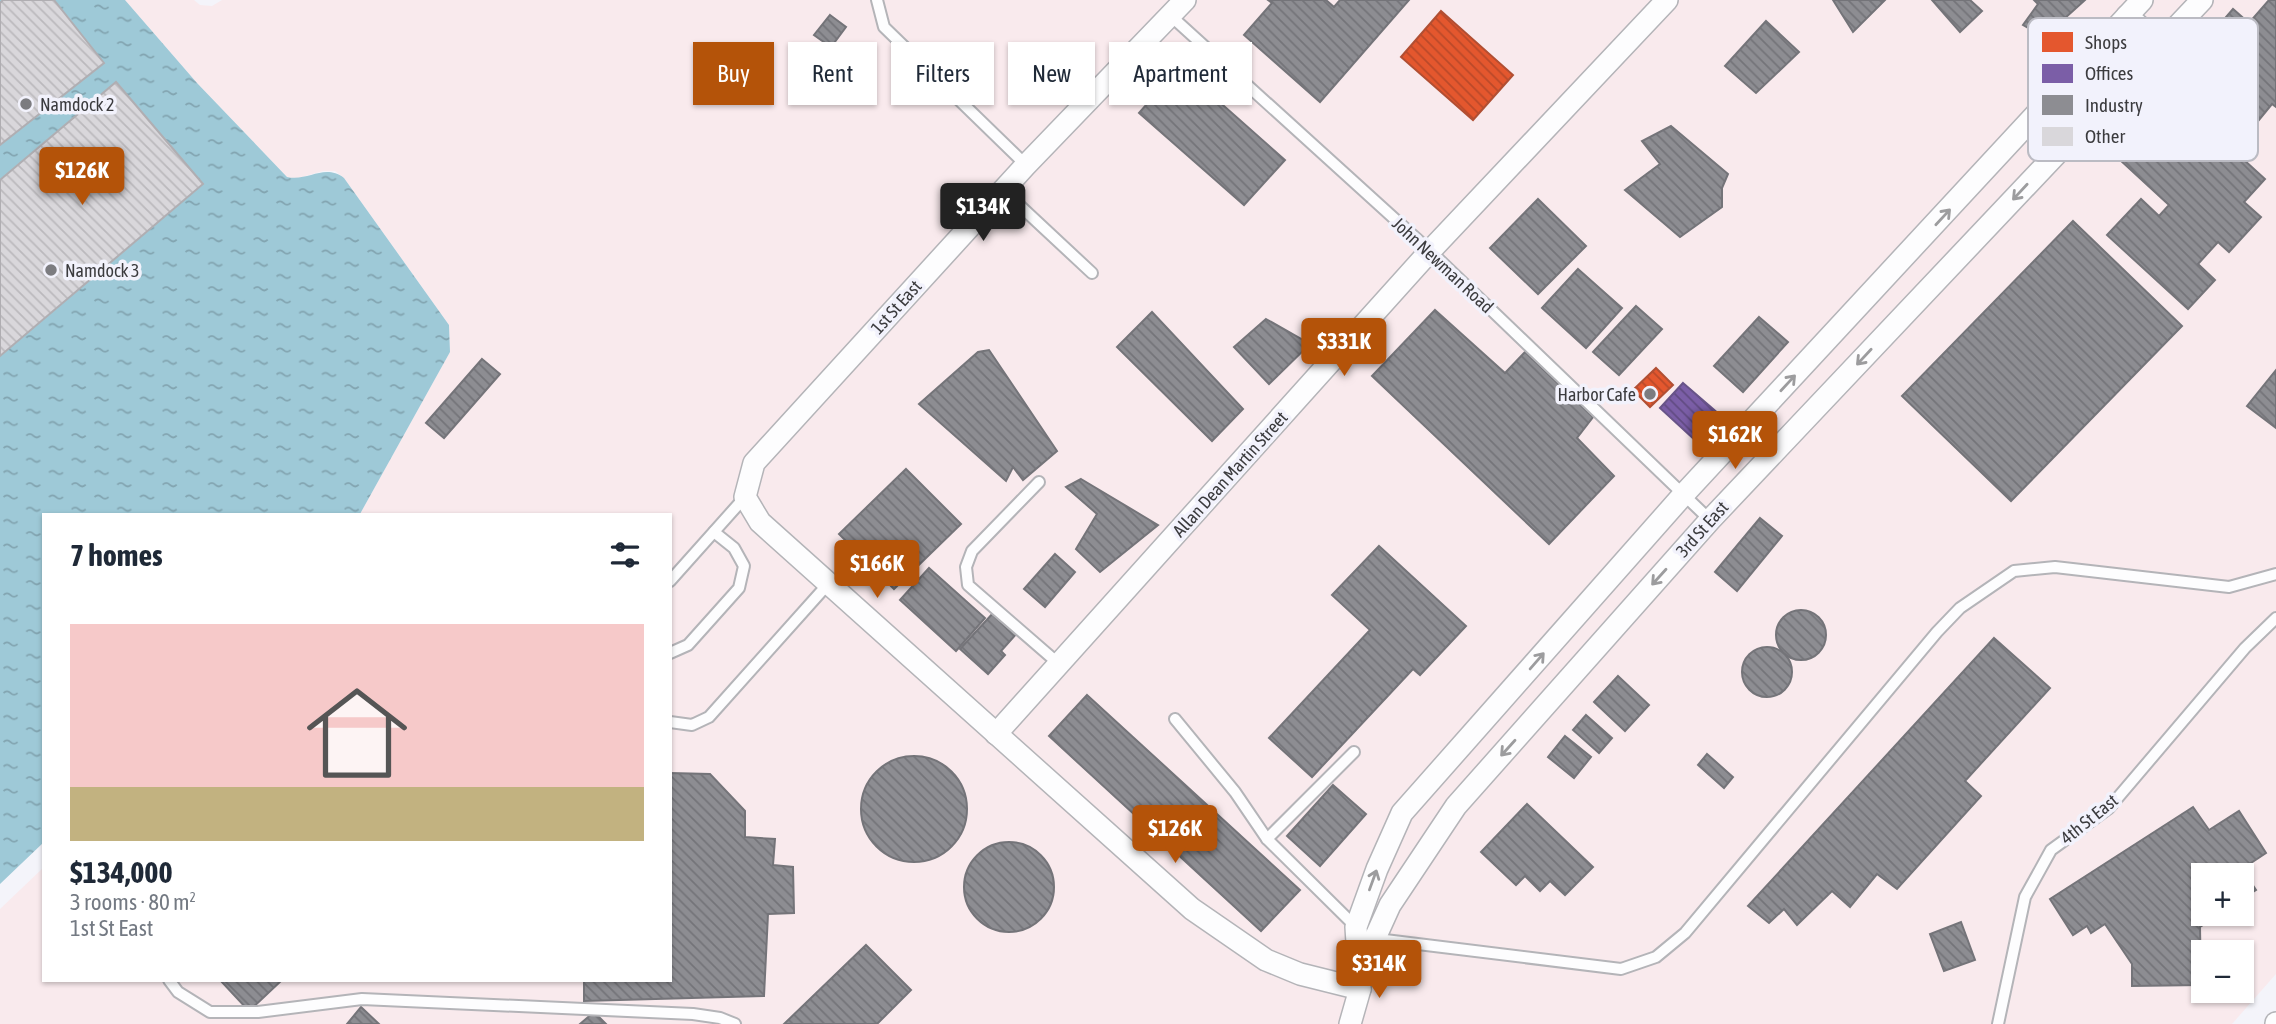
<!DOCTYPE html>
<html lang="en">
<head>
<meta charset="utf-8">
<style>
  :root { --surface:#fff; --page:#f2f2f3; --text:#1f2937; --muted:#747a83; --accent:#b45309 }
  body { margin:0; font-family:"Asap Condensed",sans-serif; background:var(--page); color:var(--text); height:100vh; display:flex; flex-direction:column; font-size:26px; white-space:nowrap }
  * { box-sizing:border-box; margin:0 }
  p { font-size:23px; color:var(--muted) }
  .icon { flex:none; width:38px; height:38px; fill:none; stroke:currentColor; stroke-width:2; stroke-linecap:round; stroke-linejoin:round }
  .map { position:relative; flex:1; overflow:hidden }
  .side { position:absolute; left:42px; top:513px; width:630px; height:469px; display:flex; flex-direction:column; background:var(--surface); border-radius:0px; box-shadow:0 2px 5px #0004 }
  .side>* { flex:none }
  .top-card { position:absolute; left:693px; top:42px; width:665px; height:63px; display:flex; gap:14px }
  .controls { position:absolute; left:2191px; top:863px; display:grid; gap:14px }
  .controls a { display:grid; place-items:center; width:63px; height:63px; border-radius:0px; background:var(--surface); box-shadow:0 2px 5px #0004; font-size:35px }
  .price { position:absolute; translate:-50% -60px; padding:0 16px; border-radius:7px; background:var(--accent); color:#fff; font-size:23px; line-height:46px; filter:drop-shadow(0 2px 4px #0008) }
  .price::after { content:''; position:absolute; left:50%; top:42px; width:21px; height:16px; margin-left:-10px; background:inherit; clip-path:polygon(0 0,100% 0,50% 100%) }
  .price.on { background:#222; color:#fff }
  ul { padding:0; list-style:none }
  li { display:grid; align-content:center; gap:14px; height:371px; padding:0 28px }
  li span { display:grid; place-items:center; height:217px; border-radius:0px; color:#555 }
  li>.icon { margin-inline-start:auto }
  span .icon { width:126px; height:126px; fill:#fffc; stroke-width:1 }
  li b { font-size:30px }
  h2 { display:flex; justify-content:space-between; align-items:center; height:84px; padding:0 28px; font-size:30px }
  .chip { padding:0 24px; border-radius:0px; background:var(--surface); box-shadow:0 2px 5px #0004; font-size:24px; line-height:63px }
  .chip.on { background:var(--accent); color:#fff }
  .map>svg:first-child { display:block }
  .industrial { fill:#f9eaed; fill-rule:evenodd }
  .water { fill:url(#water-ripples) }
  .shops { fill:url(#shops-back-hatch); stroke:#b14f33; stroke-width:2 }
  .offices { fill:url(#offices-back-hatch); stroke:#685488; stroke-width:2 }
  .industry { fill:url(#industry-back-hatch); stroke:#747479; stroke-width:2 }
  .building { fill:url(#building-back-hatch); stroke:#b0aeb2; stroke-width:2 }
  .lines { fill:none; stroke-linecap:round; stroke-linejoin:round }
  .lane-casing { stroke:#b4b4b8; stroke-width:14 }
  .street-casing { stroke:#b4b4b8; stroke-width:24 }
  .lane { stroke:#fdfdfe; stroke-width:10 }
  .street { stroke:#fdfdfe; stroke-width:21 }
  .oneway { stroke:#9c9c9e }
  .poi-dot { fill:#7c7c80; stroke:#f2f2fc; stroke-width:2.5 }
  .labels { text-anchor:middle; dominant-baseline:central; stroke-width:7; stroke-linejoin:round; paint-order:stroke }
  .poi-label { font-size:18px; fill:#3b3b3e; stroke:#f2f2fc; text-anchor:start }
  .street-label { font-size:18px; fill:#3b3b3e; stroke:#f2f2fc }
  .key { fill:#f2f2fc; stroke:#bbbbc3; stroke-width:2 }
  .key-label { font-size:19px; fill:#3b3b3e }
</style>
</head>
<body>
<div class="map">
<svg width="2276" height="1024" viewBox="0 0 2276 1024">
  <defs>
    <pattern id="water-ripples" width="26" height="14" patternUnits="userSpaceOnUse" patternTransform="scale(1.75)"><rect width="26" height="14" fill="#9ec9d7"/><path d="M2 4q2-2 4 0t4 0M15 11q2-2 4 0t4 0" fill="none" stroke="#82a4b0"/></pattern>
    <pattern id="shops-back-hatch" width="6" height="6" patternUnits="userSpaceOnUse" patternTransform="scale(1.75)"><rect width="6" height="6" fill="#e4572e"/><path d="M-1 5l2 2M0 0l6 6M5-1l2 2" fill="none" stroke="#ba4929"/></pattern>
    <pattern id="offices-back-hatch" width="6" height="6" patternUnits="userSpaceOnUse" patternTransform="scale(1.75)"><rect width="6" height="6" fill="#7b5ea7"/><path d="M-1 5l2 2M0 0l6 6M5-1l2 2" fill="none" stroke="#614b82"/></pattern>
    <pattern id="industry-back-hatch" width="6" height="6" patternUnits="userSpaceOnUse" patternTransform="scale(1.75)"><rect width="6" height="6" fill="#8d8d92"/><path d="M-1 5l2 2M0 0l6 6M5-1l2 2" fill="none" stroke="#747479"/></pattern>
    <pattern id="building-back-hatch" width="6" height="6" patternUnits="userSpaceOnUse" patternTransform="scale(1.75)"><rect width="6" height="6" fill="#d9d7db"/><path d="M-1 5l2 2M0 0l6 6M5-1l2 2" fill="none" stroke="#bbb9bd"/></pattern>
  </defs>
  <rect width="100%" height="100%" fill="#f4f4fa"/>
  <path class="industrial" d="M 125,0 L 194,0 L 200,5 L 212,6 L 222,0 L 2276,0 L 2276,974 L 2232,1024 L 0,1024 L 0,909 L 44,867 L 44,980 L 670,980 L 670,514 L 360,514 L 450,352 L 449,325 L 344,178 L 335,171 L 323,171 L 295,179 L 287,177 L 197,83 ZM 2203,875 L 2242,875 L 2242,914 L 2203,914 ZM 2203,952 L 2242,952 L 2242,990 L 2203,990 Z"/>
  <path class="water" d="M 0,0 L 125,0 L 197,83 L 287,177 C 308,182 324,163 344,178 L 449,325 L 450,352 L 360,514 L 44,514 L 44,842 L 0,884 Z"/>
  <g class="shops">
    <path d="M 1441,11 L 1513,75 L 1473,120 L 1401,57 Z"/>
    <path d="M 1656,368 L 1673,385 L 1650,407 L 1633,390 Z"/>
  </g>
  <path class="offices" d="M 1683,383 L 1719,414 L 1695,440 L 1660,408 Z"/>
  <g class="industry">
    <path d="M 1268,0 L 1326,0 L 1334,7 L 1340,0 L 1409,0 L 1320,102 L 1244,35 L 1272,3 Z"/>
    <path d="M 1833,0 L 1885,0 L 1853,32 Z"/>
    <path d="M 1932,0 L 1970,0 L 1982,11 L 1960,32 Z"/>
    <path d="M 2034,0 L 2085,0 L 2044,37 L 2023,25 L 2038,4 Z"/>
    <path d="M 2269,0 L 2276,0 L 2276,107 L 2272,104 L 2254,126 L 2218,95 L 2230,81 L 2196,52 L 2233,9 L 2249,23 Z"/>
    <path d="M 830,15 L 846,27 L 831,47 L 814,35 Z"/>
    <path d="M 1766,21 L 1799,52 L 1756,93 L 1725,66 Z"/>
    <path d="M 1180,67 L 1285,160 L 1244,205 L 1139,113 Z"/>
    <path d="M 2176,98 L 2265,179 L 2244,202 L 2261,217 L 2229,252 L 2218,242 L 2198,264 L 2215,280 L 2188,309 L 2107,235 L 2141,199 L 2159,216 L 2169,205 L 2120,160 Z"/>
    <path d="M 1671,126 L 1728,174 L 1722,188 L 1722,207 L 1680,237 L 1625,190 L 1660,164 L 1642,141 Z"/>
    <path d="M 1538,199 L 1586,246 L 1538,294 L 1490,248 Z"/>
    <path d="M 2073,221 L 2182,326 L 2011,501 L 1902,396 Z"/>
    <path d="M 1578,269 L 1622,308 L 1586,348 L 1542,308 Z"/>
    <path d="M 1636,306 L 1662,329 L 1619,375 L 1593,352 Z"/>
    <path d="M 1435,310 L 1505,373 L 1525,352 L 1593,417 L 1577,438 L 1614,476 L 1549,544 L 1372,376 Z"/>
    <path d="M 1152,312 L 1243,409 L 1212,441 L 1117,347 Z"/>
    <path d="M 1759,317 L 1788,342 L 1743,392 L 1714,366 Z"/>
    <path d="M 1266,319 L 1310,344 L 1269,384 L 1234,347 Z"/>
    <path d="M 989,350 L 1057,451 L 1023,480 L 1013,467 L 1006,481 L 919,404 L 978,352 Z"/>
    <path d="M 482,359 L 500,374 L 444,438 L 426,423 Z"/>
    <path d="M 2276,370 L 2276,428 L 2247,406 Z"/>
    <path d="M 906,469 L 961,524 L 894,589 L 839,534 Z"/>
    <path d="M 1081,479 L 1158,525 L 1100,572 L 1076,549 L 1097,514 L 1066,487 Z"/>
    <path d="M 1760,518 L 1782,536 L 1737,591 L 1715,572 Z"/>
    <path d="M 1379,546 L 1466,626 L 1420,675 L 1413,669 L 1312,777 L 1269,738 L 1370,630 L 1332,595 Z"/>
    <path d="M 1055,554 L 1075,572 L 1045,607 L 1024,589 Z"/>
    <path d="M 929,568 L 985,618 L 956,651 L 900,600 Z"/>
    <circle cx="1801" cy="635" r="25"/>
    <path d="M 995,611 L 1018,632 L 1001,651 L 1005,655 L 988,674 L 960,649 Z"/>
    <path d="M 1994,638 L 2050,688 L 1965,781 L 1981,796 L 1897,889 L 1877,874 L 1850,907 L 1832,891 L 1797,925 L 1784,909 L 1769,923 L 1748,906 Z"/>
    <circle cx="1767" cy="672" r="25"/>
    <path d="M 1618,676 L 1649,705 L 1625,731 L 1594,702 Z"/>
    <path d="M 1087,695 L 1300,890 L 1261,931 L 1049,736 Z"/>
    <path d="M 1586,715 L 1612,738 L 1599,753 L 1573,730 Z"/>
    <path d="M 1565,736 L 1591,757 L 1574,778 L 1548,757 Z"/>
    <path d="M 1707,754 L 1733,777 L 1724,788 L 1698,765 Z"/>
    <circle cx="914" cy="809" r="53"/>
    <path d="M 670,773 L 710,774 L 745,811 L 745,837 L 775,839 L 773,865 L 793,867 L 794,913 L 768,914 L 764,996 L 584,1001 L 584,980 L 670,980 Z"/>
    <path d="M 1333,785 L 1366,814 L 1320,866 L 1287,836 Z"/>
    <path d="M 1527,804 L 1593,867 L 1565,895 L 1550,881 L 1540,891 L 1525,876 L 1516,885 L 1481,852 Z"/>
    <path d="M 2193,807 L 2209,830 L 2239,811 L 2266,853 L 2242,869 L 2256,890 L 2242,899 L 2242,875 L 2203,875 L 2203,914 L 2220,914 L 2200,927 L 2201,985 L 2132,986 L 2132,964 L 2105,924 L 2091,933 L 2087,926 L 2073,935 L 2050,899 Z"/>
    <circle cx="1009" cy="887" r="45"/>
    <path d="M 1961,922 L 1975,960 L 1944,971 L 1930,934 Z"/>
    <path d="M 866,945 L 911,990 L 877,1024 L 784,1024 Z"/>
    <path d="M 220,980 L 282,980 L 249,1011 Z"/>
    <path d="M 361,1007 L 379,1024 L 347,1024 Z"/>
    <path d="M 594,1012 L 606,1024 L 580,1024 Z"/>
  </g>
  <g class="building">
    <path d="M 3,0 L 54,0 L 104,63 L 0,145 L 0,3 Z"/>
    <path d="M 116,82 L 203,184 L 0,356 L 0,180 Z"/>
  </g>
  <g class="lines">
    <defs>
      <g id="lane">
        <path d="M 877,0 L 884,27 L 1026,165"/>
        <path d="M 1171,16 L 1430,251 L 1710,520"/>
        <path d="M 1003,190 L 1092,273"/>
        <path d="M 1039,482 L 972,551 L 966,567 L 968,585 L 1059,664"/>
        <path d="M 670,581 L 745,497"/>
        <path d="M 670,653 L 688,645 L 739,588 L 744,566 L 734,548 L 714,532"/>
        <path d="M 1175,719 L 1235,792 L 1267,839 L 1356,927"/>
        <path d="M 670,722 L 692,725 L 709,717 L 828,584"/>
        <path d="M 1267,839 L 1354,752"/>
        <path d="M 1377,939 L 1621,969 L 1656,957 L 1685,933 L 1937,632 L 1960,608 L 2014,571 L 2055,567 L 2229,587 L 2276,574"/>
        <path d="M 169,980 L 178,992 L 210,1012 L 258,1012 L 362,999 L 693,1014 L 720,1018 L 735,1024"/>
        <path d="M 1998,1024 L 2025,897 L 2051,850 L 2109,808 L 2245,648 L 2276,618"/>
      </g>
      <g id="street">
        <path d="M 1185,0 L 1026,165 L 754,463 L 745,497 L 760,522 L 1192,909 L 1266,960 L 1300,974 L 1360,989"/>
        <path d="M 2127,16 L 2159,43"/>
        <path d="M 996,734 L 1430,251 L 1667,0"/>
        <path d="M 1361,969 L 1390,905 L 1456,806 L 1710,520 L 2202,0"/>
        <path d="M 1350,1024 L 1360,989 L 1356,927 L 1377,869 L 1402,813 L 1684,494 L 2142,0"/>
        <path d="M 2276,1024 L 2276,1023"/>
      </g>
    </defs>
    <use href="#lane" class="lane-casing"/>
    <use href="#street" class="street-casing"/>
    <use href="#lane" class="lane"/>
    <use href="#street" class="street"/>
  </g>
  <defs><path id="oneway-shaft" d="M-6 0H5M1.5-3L5.5 0L1.5 3" fill="none" stroke-width="1.6" stroke-linecap="round" stroke-linejoin="round" transform="scale(1.75)"/></defs>
  <g class="oneway">
    <use href="#oneway-shaft" transform="translate(2020 192) rotate(133)"/>
    <use href="#oneway-shaft" transform="translate(1943 217) rotate(-47)"/>
    <use href="#oneway-shaft" transform="translate(1864 357) rotate(133)"/>
    <use href="#oneway-shaft" transform="translate(1788 383) rotate(-47)"/>
    <use href="#oneway-shaft" transform="translate(1659 577) rotate(132)"/>
    <use href="#oneway-shaft" transform="translate(1537 661) rotate(-49)"/>
    <use href="#oneway-shaft" transform="translate(1508 748) rotate(132)"/>
    <use href="#oneway-shaft" transform="translate(1373 880) rotate(-70)"/>
  </g>
  <g class="poi-dot">
    <circle cx="26" cy="104" r="7"/>
    <circle cx="51" cy="270" r="7"/>
    <circle cx="1650" cy="394" r="7"/>
  </g>
  <g class="labels">
    <g class="poi-label">
      <text x="40" y="104">Namdock 2</text>
      <text x="65" y="270">Namdock 3</text>
      <text x="1636" y="394" text-anchor="end">Harbor Cafe</text>
    </g>
    <g class="street-label">
      <text transform="translate(1443 265) rotate(43)">John Newman Road</text>
      <text transform="translate(896 307) rotate(-48)">1st St East</text>
      <text transform="translate(1230 474) rotate(-48)">Allan Dean Martin Street</text>
      <text transform="translate(1702 529) rotate(-48)">3rd St East</text>
      <text transform="translate(2089 819) rotate(-39)">4th St East</text>
    </g>
  </g>
  <rect x="2028" y="18" width="230" height="143" rx="10" class="key"/>
  <rect x="2042" y="32" width="31" height="20" fill="#e4572e"/>
  <rect x="2042" y="64" width="31" height="19" fill="#7b5ea7"/>
  <rect x="2042" y="95" width="31" height="20" fill="#8d8d92"/>
  <rect x="2042" y="127" width="31" height="19" fill="#d9d7db"/>
  <g class="key-label">
    <text x="2085" y="49">Shops</text>
    <text x="2085" y="80">Offices</text>
    <text x="2085" y="112">Industry</text>
    <text x="2085" y="143">Other</text>
  </g>
</svg>
<div class="controls">
<a>+</a>
<a>−</a>
</div>
<b class="price" style="left:82px;top:207px">$126K</b>
<b class="price on" style="left:983px;top:243px">$134K</b>
<b class="price" style="left:1344px;top:378px">$331K</b>
<b class="price" style="left:1735px;top:471px">$162K</b>
<b class="price" style="left:877px;top:600px">$166K</b>
<b class="price" style="left:1175px;top:865px">$126K</b>
<b class="price" style="left:1379px;top:1000px">$314K</b>
<div class="top-card">
<a class="chip on">Buy</a>
<a class="chip">Rent</a>
<a class="chip">Filters</a>
<a class="chip">New</a>
<a class="chip">Apartment</a>
</div>
<section class="side">
<h2>7 homes<svg class="icon" aria-label="filters" viewBox="0 0 24 24"><path d="M4 7h16M4 17h16"/><circle cx="9" cy="7" r="2"/><circle cx="15" cy="17" r="2"/></svg></h2>
<ul>
<li><span style="background:linear-gradient(#f6c9c9 75%,#c2b280 0)"><svg class="icon" aria-label="home" viewBox="0 0 24 24"><path d="M3 11l9-7 9 7M6 9v11h12V9"/></svg></span><div><b>$134,000</b><p>3 rooms · 80 m²</p><p>1st St East</p></div></li>
</ul>
</section>
</div>
</body>
</html>
